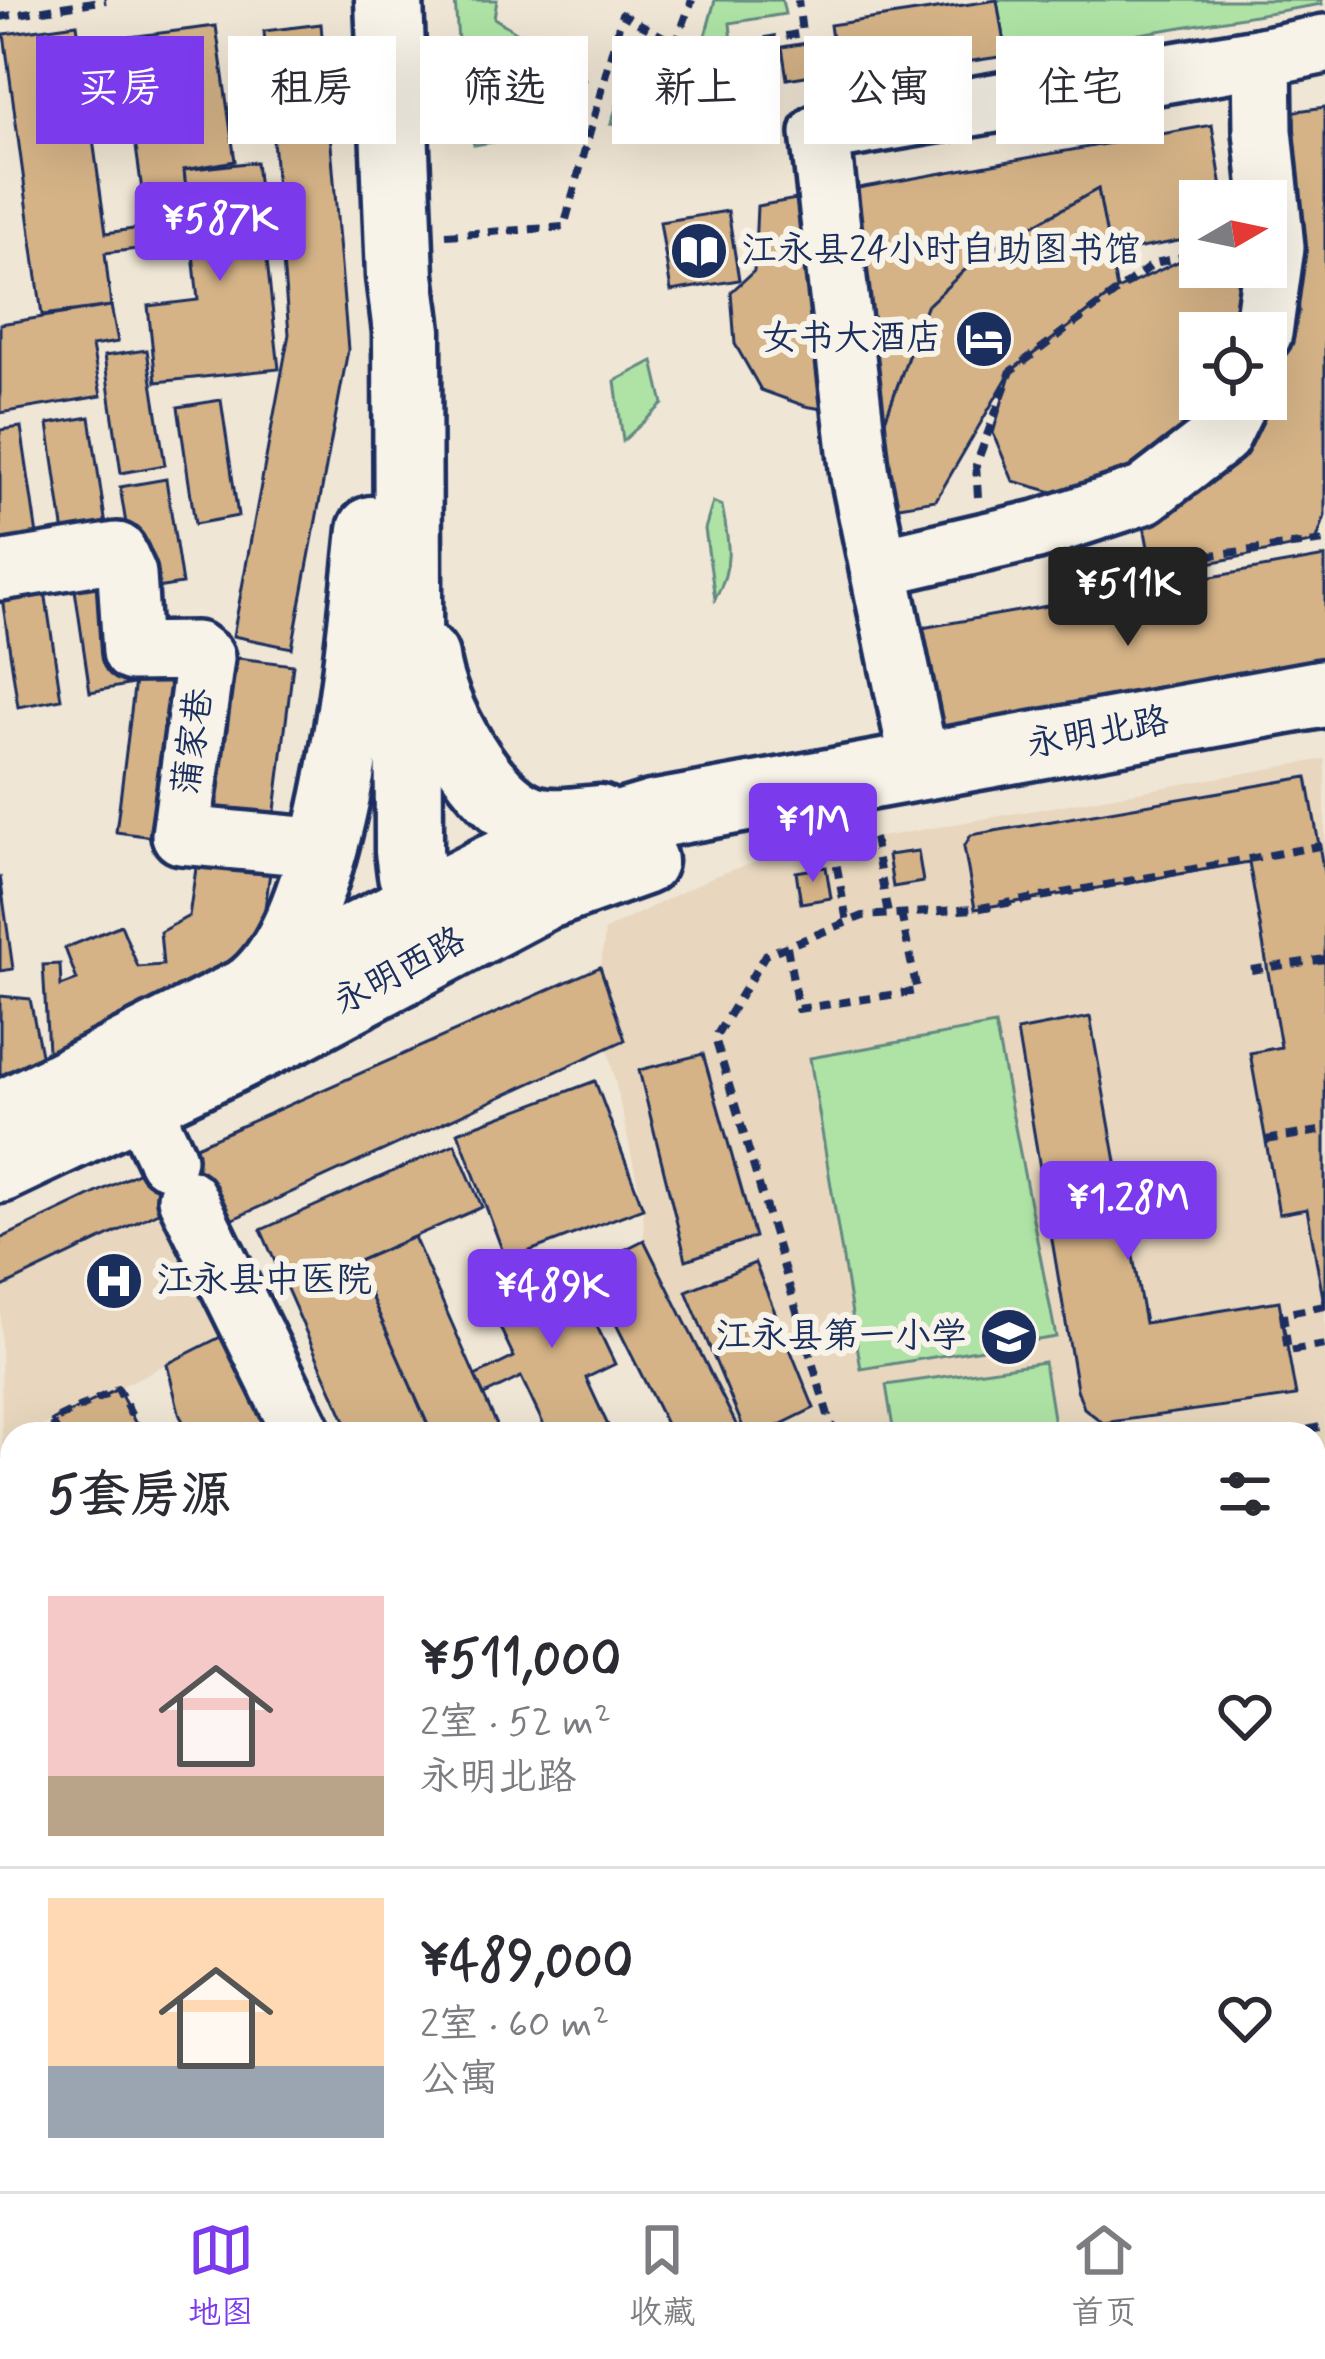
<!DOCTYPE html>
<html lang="zh">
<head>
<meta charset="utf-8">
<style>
  :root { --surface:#fff; --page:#f7f7f7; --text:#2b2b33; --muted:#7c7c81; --line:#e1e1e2; --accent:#7c3aed }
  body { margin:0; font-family:Mynerve,"LXGW WenKai TC",sans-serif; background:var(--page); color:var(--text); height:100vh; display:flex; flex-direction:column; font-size:45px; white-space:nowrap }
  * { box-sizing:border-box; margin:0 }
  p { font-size:39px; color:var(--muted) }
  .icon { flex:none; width:66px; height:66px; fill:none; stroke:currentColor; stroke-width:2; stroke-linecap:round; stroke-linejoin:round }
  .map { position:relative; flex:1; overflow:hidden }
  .drawer { position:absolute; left:0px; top:1422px; width:1326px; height:771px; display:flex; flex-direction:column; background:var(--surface); border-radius:36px 36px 0 0; box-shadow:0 12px 48px #0002 }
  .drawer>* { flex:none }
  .banner { position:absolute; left:36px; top:36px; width:1254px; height:108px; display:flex; gap:24px }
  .needle { width:78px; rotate:81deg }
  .fabs { position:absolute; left:1179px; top:180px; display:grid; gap:24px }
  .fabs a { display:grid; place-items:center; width:108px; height:108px; border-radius:0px; background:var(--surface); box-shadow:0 12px 48px #0002; font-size:60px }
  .price { position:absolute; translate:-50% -102px; padding:0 27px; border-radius:12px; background:var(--accent); color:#fff; font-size:39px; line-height:78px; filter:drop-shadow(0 3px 6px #0008) }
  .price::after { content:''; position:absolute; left:50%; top:72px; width:36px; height:27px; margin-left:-18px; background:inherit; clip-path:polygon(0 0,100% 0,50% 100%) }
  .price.active { background:#222; color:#fff }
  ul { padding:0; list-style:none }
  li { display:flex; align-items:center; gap:36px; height:300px; padding:0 48px }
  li+li { border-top:3px solid var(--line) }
  li span { display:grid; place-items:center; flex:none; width:336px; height:240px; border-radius:0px; color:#555 }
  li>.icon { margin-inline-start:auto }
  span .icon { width:144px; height:144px; fill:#fffc; stroke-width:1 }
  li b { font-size:51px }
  h2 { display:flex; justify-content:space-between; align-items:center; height:144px; padding:0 48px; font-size:51px }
  .pill { padding:0 42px; border-radius:0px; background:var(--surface); box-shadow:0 12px 48px #0002; font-size:42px; line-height:108px }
  .pill.active { background:var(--accent); color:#fff }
  .menu { display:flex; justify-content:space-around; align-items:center; height:168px; border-top:3px solid var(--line); background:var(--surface); font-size:33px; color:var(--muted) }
  .menu a { display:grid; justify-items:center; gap:6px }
  .menu .active { color:var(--accent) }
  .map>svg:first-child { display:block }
  .built { fill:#e8d7be }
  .green { fill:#aee3a5; stroke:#648982; stroke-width:3 }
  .water { fill:#87c5e7; stroke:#5c89b0; stroke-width:3 }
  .building { fill:#d5b387; stroke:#1b2f5e; stroke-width:3 }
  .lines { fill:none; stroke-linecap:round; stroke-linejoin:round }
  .minor-casing { stroke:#1b2f5e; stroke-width:66 }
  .major-casing { stroke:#1b2f5e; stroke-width:75 }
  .path { stroke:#1b2f5e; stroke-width:8; stroke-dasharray:12 9; stroke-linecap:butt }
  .minor { stroke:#f7f3e8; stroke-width:57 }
  .major { stroke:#f7f3e8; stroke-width:66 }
  .labels { text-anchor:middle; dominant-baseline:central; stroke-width:12; stroke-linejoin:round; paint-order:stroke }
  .poi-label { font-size:36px; fill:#1b2f5e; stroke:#f7f3e8; text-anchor:start }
  .street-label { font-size:36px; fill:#1b2f5e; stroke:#f7f3e8 }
</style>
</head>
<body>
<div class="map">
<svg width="1325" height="2191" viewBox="0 0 1325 2191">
  <rect width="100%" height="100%" fill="#f0e6d5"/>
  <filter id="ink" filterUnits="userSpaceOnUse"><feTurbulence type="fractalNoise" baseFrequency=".00833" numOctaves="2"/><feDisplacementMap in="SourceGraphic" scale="24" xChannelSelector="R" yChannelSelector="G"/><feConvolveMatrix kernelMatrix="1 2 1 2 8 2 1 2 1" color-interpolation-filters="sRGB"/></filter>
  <g filter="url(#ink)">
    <g class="built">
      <path d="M 1325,759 L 1325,1763 L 1314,1768 L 1314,1434 L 741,1434 L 644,1240 L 643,1208 L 597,999 L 605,930 L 714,876 L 778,855 Z"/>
      <path d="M 167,1159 L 248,1323 L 27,1434 L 12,1434 L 12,1441 L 2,1446 L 0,1239 Z"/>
    </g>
    <g class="green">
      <path d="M 455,0 L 497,0 L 494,18 L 551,54 L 579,67 L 585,80 L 575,95 L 562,131 L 474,145 L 462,95 Z"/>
      <path d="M 715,0 L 782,0 L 785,14 L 730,23 L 738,99 L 611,124 L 625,80 L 653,84 L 693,80 Z"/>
      <path d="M 997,0 L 1321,0 L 1322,4 L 1006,56 Z"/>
      <path d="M 653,361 L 663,404 L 623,441 L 615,381 Z"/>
      <path d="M 713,502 L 722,506 C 729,542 734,566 715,599 L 705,529 Z"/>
      <path d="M 995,1025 L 1056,1337 L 861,1369 L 810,1058 Z"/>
      <path d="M 1044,1362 L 1054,1424 L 992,1434 L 894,1434 L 886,1385 Z"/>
      <path d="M 1325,1486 L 1325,1754 L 1314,1759 L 1314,1491 Z"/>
    </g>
    <path class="water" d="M 117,2181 L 281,2181 L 281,2191 L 123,2191 Z"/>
    <g class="building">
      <path d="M 997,0 L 1006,56 L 838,81 L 830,25 Z"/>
      <path d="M 77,24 L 106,233 L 147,227 L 121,38 L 216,26 L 235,161 L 184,170 L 193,242 L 105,253 L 111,306 L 42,315 L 4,34 Z"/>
      <path d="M 321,24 L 348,350 L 292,648 L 233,636 L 289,334 L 264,31 Z"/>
      <path d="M 819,41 L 824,73 L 787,79 L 782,47 Z"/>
      <path d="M 1325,107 L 1325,516 L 1316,542 L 1153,574 L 1142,515 L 1262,420 L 1299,312 L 1290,112 Z"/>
      <path d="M 1212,125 L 1224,201 L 1200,201 L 1200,237 L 1109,254 L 1098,189 L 982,254 L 926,307 L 885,420 L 805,406 L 761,390 L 735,344 L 731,292 L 754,271 L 757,206 Z"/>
      <path d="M 256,162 L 279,369 L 156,382 L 148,306 L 198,300 L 184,170 Z"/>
      <path d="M 1098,189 L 1117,290 L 1011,371 L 936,500 L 875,510 L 870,462 L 926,307 L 982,254 Z"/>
      <path d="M 728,211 L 739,280 L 671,291 L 660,222 Z"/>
      <path d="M 1182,260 L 1200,261 L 1200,267 L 1224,267 L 1257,299 L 1261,333 L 1200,333 L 1200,399 L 1222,399 L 1149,471 L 1067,496 L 1013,481 L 993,433 L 1011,371 L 1117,290 Z"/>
      <path d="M 111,306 L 118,342 L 92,346 L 101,396 L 0,413 L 0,324 Z"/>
      <path d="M 147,350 L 165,465 L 121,473 L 104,356 Z"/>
      <path d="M 221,400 L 238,516 L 195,524 L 178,407 Z"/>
      <path d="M 90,417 L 107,533 L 65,541 L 48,424 Z"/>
      <path d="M 21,427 L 38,542 L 0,550 L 0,430 Z"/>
      <path d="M 166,479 L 182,584 L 137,591 L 120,487 Z"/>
      <path d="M 1325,557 L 1325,671 L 942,740 L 922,628 Z"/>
      <path d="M 116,569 L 133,684 L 90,692 L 73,576 Z"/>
      <path d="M 44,584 L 61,699 L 18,707 L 1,591 Z"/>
      <path d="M 215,655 L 293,665 L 272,835 L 194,825 Z"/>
      <path d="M 137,664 L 175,669 L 153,837 L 116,832 Z"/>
      <path d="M 1307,777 L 1325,879 L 1325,1309 L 1307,1209 L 1279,1214 L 1250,1053 L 1281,1047 L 1249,862 L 975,909 L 964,847 L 971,835 Z"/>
      <path d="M 199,848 L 272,858 L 256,973 L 49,1067 L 43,965 L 60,964 L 61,986 L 77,980 L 65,948 L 121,925 L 138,967 L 163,965 L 160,932 L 189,916 Z"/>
      <path d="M 918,851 L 923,882 L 893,887 L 888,855 Z"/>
      <path d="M 826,867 L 831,898 L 801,903 L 796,872 Z"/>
      <path d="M 0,876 L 13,969 L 0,971 Z"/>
      <path d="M 600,967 L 625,1040 L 222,1224 L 185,1151 Z"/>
      <path d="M 0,996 L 30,999 L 45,1074 L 0,1094 Z"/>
      <path d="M 1090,1017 L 1145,1323 L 1279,1301 L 1296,1396 L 1103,1423 L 1084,1408 L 1077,1389 L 1017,1031 Z"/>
      <path d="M 703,1054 L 755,1237 L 686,1260 L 639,1070 Z"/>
      <path d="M 595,1081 L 643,1208 L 506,1260 L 458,1132 Z"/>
      <path d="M 455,1144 L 482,1207 L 356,1262 L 432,1434 L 351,1434 L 261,1230 Z"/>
      <path d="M 167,1159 L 187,1198 L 0,1288 L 0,1239 Z"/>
      <path d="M 414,1237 L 475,1376 L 501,1434 L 432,1434 L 356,1262 Z"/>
      <path d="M 644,1240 L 741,1434 L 671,1434 L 588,1268 Z"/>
      <path d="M 566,1261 L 615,1364 L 586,1378 L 612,1434 L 548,1434 L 521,1377 L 484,1395 L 475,1376 L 514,1357 L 487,1300 Z"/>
      <path d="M 755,1263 L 814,1408 L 761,1434 L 746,1434 L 686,1291 Z"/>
      <path d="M 248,1323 L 300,1434 L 190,1434 L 180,1416 L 167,1364 Z"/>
      <path d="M 118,1389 L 141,1434 L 58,1434 L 52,1421 Z"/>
      <path d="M 0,1457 L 12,1477 L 12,1536 L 0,1543 Z"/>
      <path d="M 0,1584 L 12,1599 L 12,1718 L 0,1703 Z"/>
      <path d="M 0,1772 L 12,1781 L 12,1839 L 0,1833 Z"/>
      <path d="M 1325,1848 L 1325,1898 L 1314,1872 L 1314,1852 Z"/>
      <path d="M 9,1895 L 12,1902 L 12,2029 L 0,2003 L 0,1899 Z"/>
      <path d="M 1314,2045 L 1325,2071 L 1325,2191 L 1306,2191 L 1301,2181 L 1314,2181 Z"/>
      <path d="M 12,2098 L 12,2159 L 0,2171 L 0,2110 Z"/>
      <path d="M 472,2181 L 552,2181 L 556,2191 L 475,2191 Z"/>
      <path d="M 715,2181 L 765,2181 L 767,2191 L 718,2191 Z"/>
      <path d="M 838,2181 L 951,2181 L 953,2191 L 839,2191 Z"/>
      <path d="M 965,2181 L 1039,2181 L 1040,2191 L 967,2191 Z"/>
      <path d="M 1112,2181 L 1177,2181 L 1180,2191 L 1116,2191 Z"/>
    </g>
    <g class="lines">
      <defs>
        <g id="minor">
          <path d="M 1262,57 L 1325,44"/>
          <path d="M 879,567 L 1037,530 L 1144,495 L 1221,436 L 1239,399"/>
          <path d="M 0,571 L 117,552 L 127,574 L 132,652 L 196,651 L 205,658 L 181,835 L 324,848"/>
          <path d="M 928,764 L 914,737 L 860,476 L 820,133 L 1262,57 L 1263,131 L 1275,247 L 1263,333"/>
          <path d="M 140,1102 L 167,1159"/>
          <path d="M 187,1198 L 303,1434"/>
          <path d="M 0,1746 L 12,1756"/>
          <path d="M 1314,1803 L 1325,1798"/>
          <path d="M 439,2181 L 444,2191"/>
          <path d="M 582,2181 L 585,2191"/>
          <path d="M 786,2181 L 788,2191"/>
          <path d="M 16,2191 L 25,2181"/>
        </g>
        <g id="major">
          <path d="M 389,0 L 400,276 L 407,331 L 409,851 L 412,874 L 436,940"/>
          <path d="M 425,657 C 430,706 483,804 532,819 C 554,825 577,821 599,819"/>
          <path d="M 255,986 C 339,915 360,641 372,530"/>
          <path d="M 0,1116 L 518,855 L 652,815 L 1325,693"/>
          <path d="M 0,1169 L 294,1029 L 542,897 L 643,861"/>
        </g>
      </defs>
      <use href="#minor" class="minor-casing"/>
      <use href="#major" class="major-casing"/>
      <g class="path">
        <path d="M 0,17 L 106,0"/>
        <path d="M 773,119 L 760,41 L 802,33 L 798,0"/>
        <path d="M 446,235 L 564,227 L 622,14 L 676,44 L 692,0"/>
        <path d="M 978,497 L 976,465 L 1011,371 L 1155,263 L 1200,253"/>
        <path d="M 1115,549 L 1122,585 L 1211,555 L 1325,541"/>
        <path d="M 874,838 L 888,914"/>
        <path d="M 833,845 L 847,922"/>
        <path d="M 787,946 L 798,1009 L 917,991 L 901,913"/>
        <path d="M 1251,970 L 1325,959"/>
        <path d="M 1266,1140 L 1325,1130"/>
        <path d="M 1325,1306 L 1283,1314 L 1288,1351 L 1325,1345"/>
        <path d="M 58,1434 L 52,1421 L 118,1389 L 141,1434"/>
        <path d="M 839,1434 L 831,1425 L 715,1038 L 765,955 L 863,916 L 975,909 L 1325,845"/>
        <path d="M 1287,1434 L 1325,1426"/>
        <path d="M 1314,1491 L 1325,1486"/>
        <path d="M 316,2181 L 319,2191"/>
      </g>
      <use href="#minor" class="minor"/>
      <use href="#major" class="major"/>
    </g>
  </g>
  <defs>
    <symbol id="library-disc" viewBox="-11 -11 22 22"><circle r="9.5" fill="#1b2f5e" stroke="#f7f3e8"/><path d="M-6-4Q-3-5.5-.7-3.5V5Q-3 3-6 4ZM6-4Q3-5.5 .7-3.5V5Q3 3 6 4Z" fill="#fff"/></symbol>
    <symbol id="hotel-disc" viewBox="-11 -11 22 22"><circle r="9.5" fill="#1b2f5e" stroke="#f7f3e8"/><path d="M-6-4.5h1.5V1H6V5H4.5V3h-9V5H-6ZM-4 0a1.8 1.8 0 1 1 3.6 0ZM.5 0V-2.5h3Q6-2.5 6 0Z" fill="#fff"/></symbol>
    <symbol id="hospital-disc" viewBox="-11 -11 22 22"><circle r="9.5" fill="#1b2f5e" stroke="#f7f3e8"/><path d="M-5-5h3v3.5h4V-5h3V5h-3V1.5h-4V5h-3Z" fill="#fff"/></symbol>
    <symbol id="school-disc" viewBox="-11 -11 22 22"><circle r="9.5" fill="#1b2f5e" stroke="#f7f3e8"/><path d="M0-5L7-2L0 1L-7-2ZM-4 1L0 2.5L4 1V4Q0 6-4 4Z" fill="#fff"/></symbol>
  </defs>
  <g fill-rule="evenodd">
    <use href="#library-disc" x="666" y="218" width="66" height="66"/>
    <use href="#hotel-disc" x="951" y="306" width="66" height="66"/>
    <use href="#hospital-disc" x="81" y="1248" width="66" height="66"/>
    <use href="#school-disc" x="976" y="1304" width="66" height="66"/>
  </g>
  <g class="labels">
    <g class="poi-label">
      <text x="741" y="251">江永县24小时自助图书馆</text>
      <text x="942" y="339" text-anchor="end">女书大酒店</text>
      <text x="156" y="1281">江永县中医院</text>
      <text x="967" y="1337" text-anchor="end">江永县第一小学</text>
    </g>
    <g class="street-label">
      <text transform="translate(1098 734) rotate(-10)">永明北路</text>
      <text transform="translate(194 742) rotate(-82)">蒲家巷</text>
      <text transform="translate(400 972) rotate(-28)">永明西路</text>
    </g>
  </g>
</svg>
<div class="fabs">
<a><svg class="needle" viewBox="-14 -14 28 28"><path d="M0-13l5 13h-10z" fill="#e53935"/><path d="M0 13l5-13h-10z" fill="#7c7c81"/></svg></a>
<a><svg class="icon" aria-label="locate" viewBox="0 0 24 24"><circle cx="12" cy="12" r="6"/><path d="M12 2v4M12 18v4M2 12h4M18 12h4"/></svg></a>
</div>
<b class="price" style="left:220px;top:284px">¥587K</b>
<b class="price active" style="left:1128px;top:649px">¥511K</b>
<b class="price" style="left:813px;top:885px">¥1M</b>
<b class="price" style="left:1128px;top:1263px">¥1.28M</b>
<b class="price" style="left:552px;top:1351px">¥489K</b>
<div class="banner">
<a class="pill active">买房</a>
<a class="pill">租房</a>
<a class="pill">筛选</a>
<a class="pill">新上</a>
<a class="pill">公寓</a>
<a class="pill">住宅</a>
</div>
<section class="drawer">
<h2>5套房源<svg class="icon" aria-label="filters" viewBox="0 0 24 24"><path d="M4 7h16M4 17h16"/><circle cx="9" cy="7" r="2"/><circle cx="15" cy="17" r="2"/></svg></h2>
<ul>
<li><span style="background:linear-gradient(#f6c9c9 75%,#b9a48a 0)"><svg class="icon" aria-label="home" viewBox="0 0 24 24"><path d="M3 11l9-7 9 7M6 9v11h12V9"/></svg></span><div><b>¥511,000</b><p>2室 · 52 m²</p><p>永明北路</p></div><svg class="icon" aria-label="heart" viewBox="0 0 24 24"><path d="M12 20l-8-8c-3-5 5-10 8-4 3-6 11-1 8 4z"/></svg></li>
<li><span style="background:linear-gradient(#ffd9b3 70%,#9aa5b1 0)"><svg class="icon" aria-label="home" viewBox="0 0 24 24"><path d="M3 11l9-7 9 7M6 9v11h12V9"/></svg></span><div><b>¥489,000</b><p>2室 · 60 m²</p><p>公寓</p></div><svg class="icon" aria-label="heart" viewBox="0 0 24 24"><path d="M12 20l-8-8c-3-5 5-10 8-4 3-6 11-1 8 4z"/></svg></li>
</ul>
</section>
</div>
<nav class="menu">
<a class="active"><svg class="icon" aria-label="map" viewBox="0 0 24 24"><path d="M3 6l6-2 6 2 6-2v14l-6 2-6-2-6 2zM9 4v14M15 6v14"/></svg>地图</a>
<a><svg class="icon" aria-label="saved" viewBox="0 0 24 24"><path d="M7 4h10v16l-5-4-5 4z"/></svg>收藏</a>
<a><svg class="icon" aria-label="home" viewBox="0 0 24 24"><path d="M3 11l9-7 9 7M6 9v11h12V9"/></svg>首页</a>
</nav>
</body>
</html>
